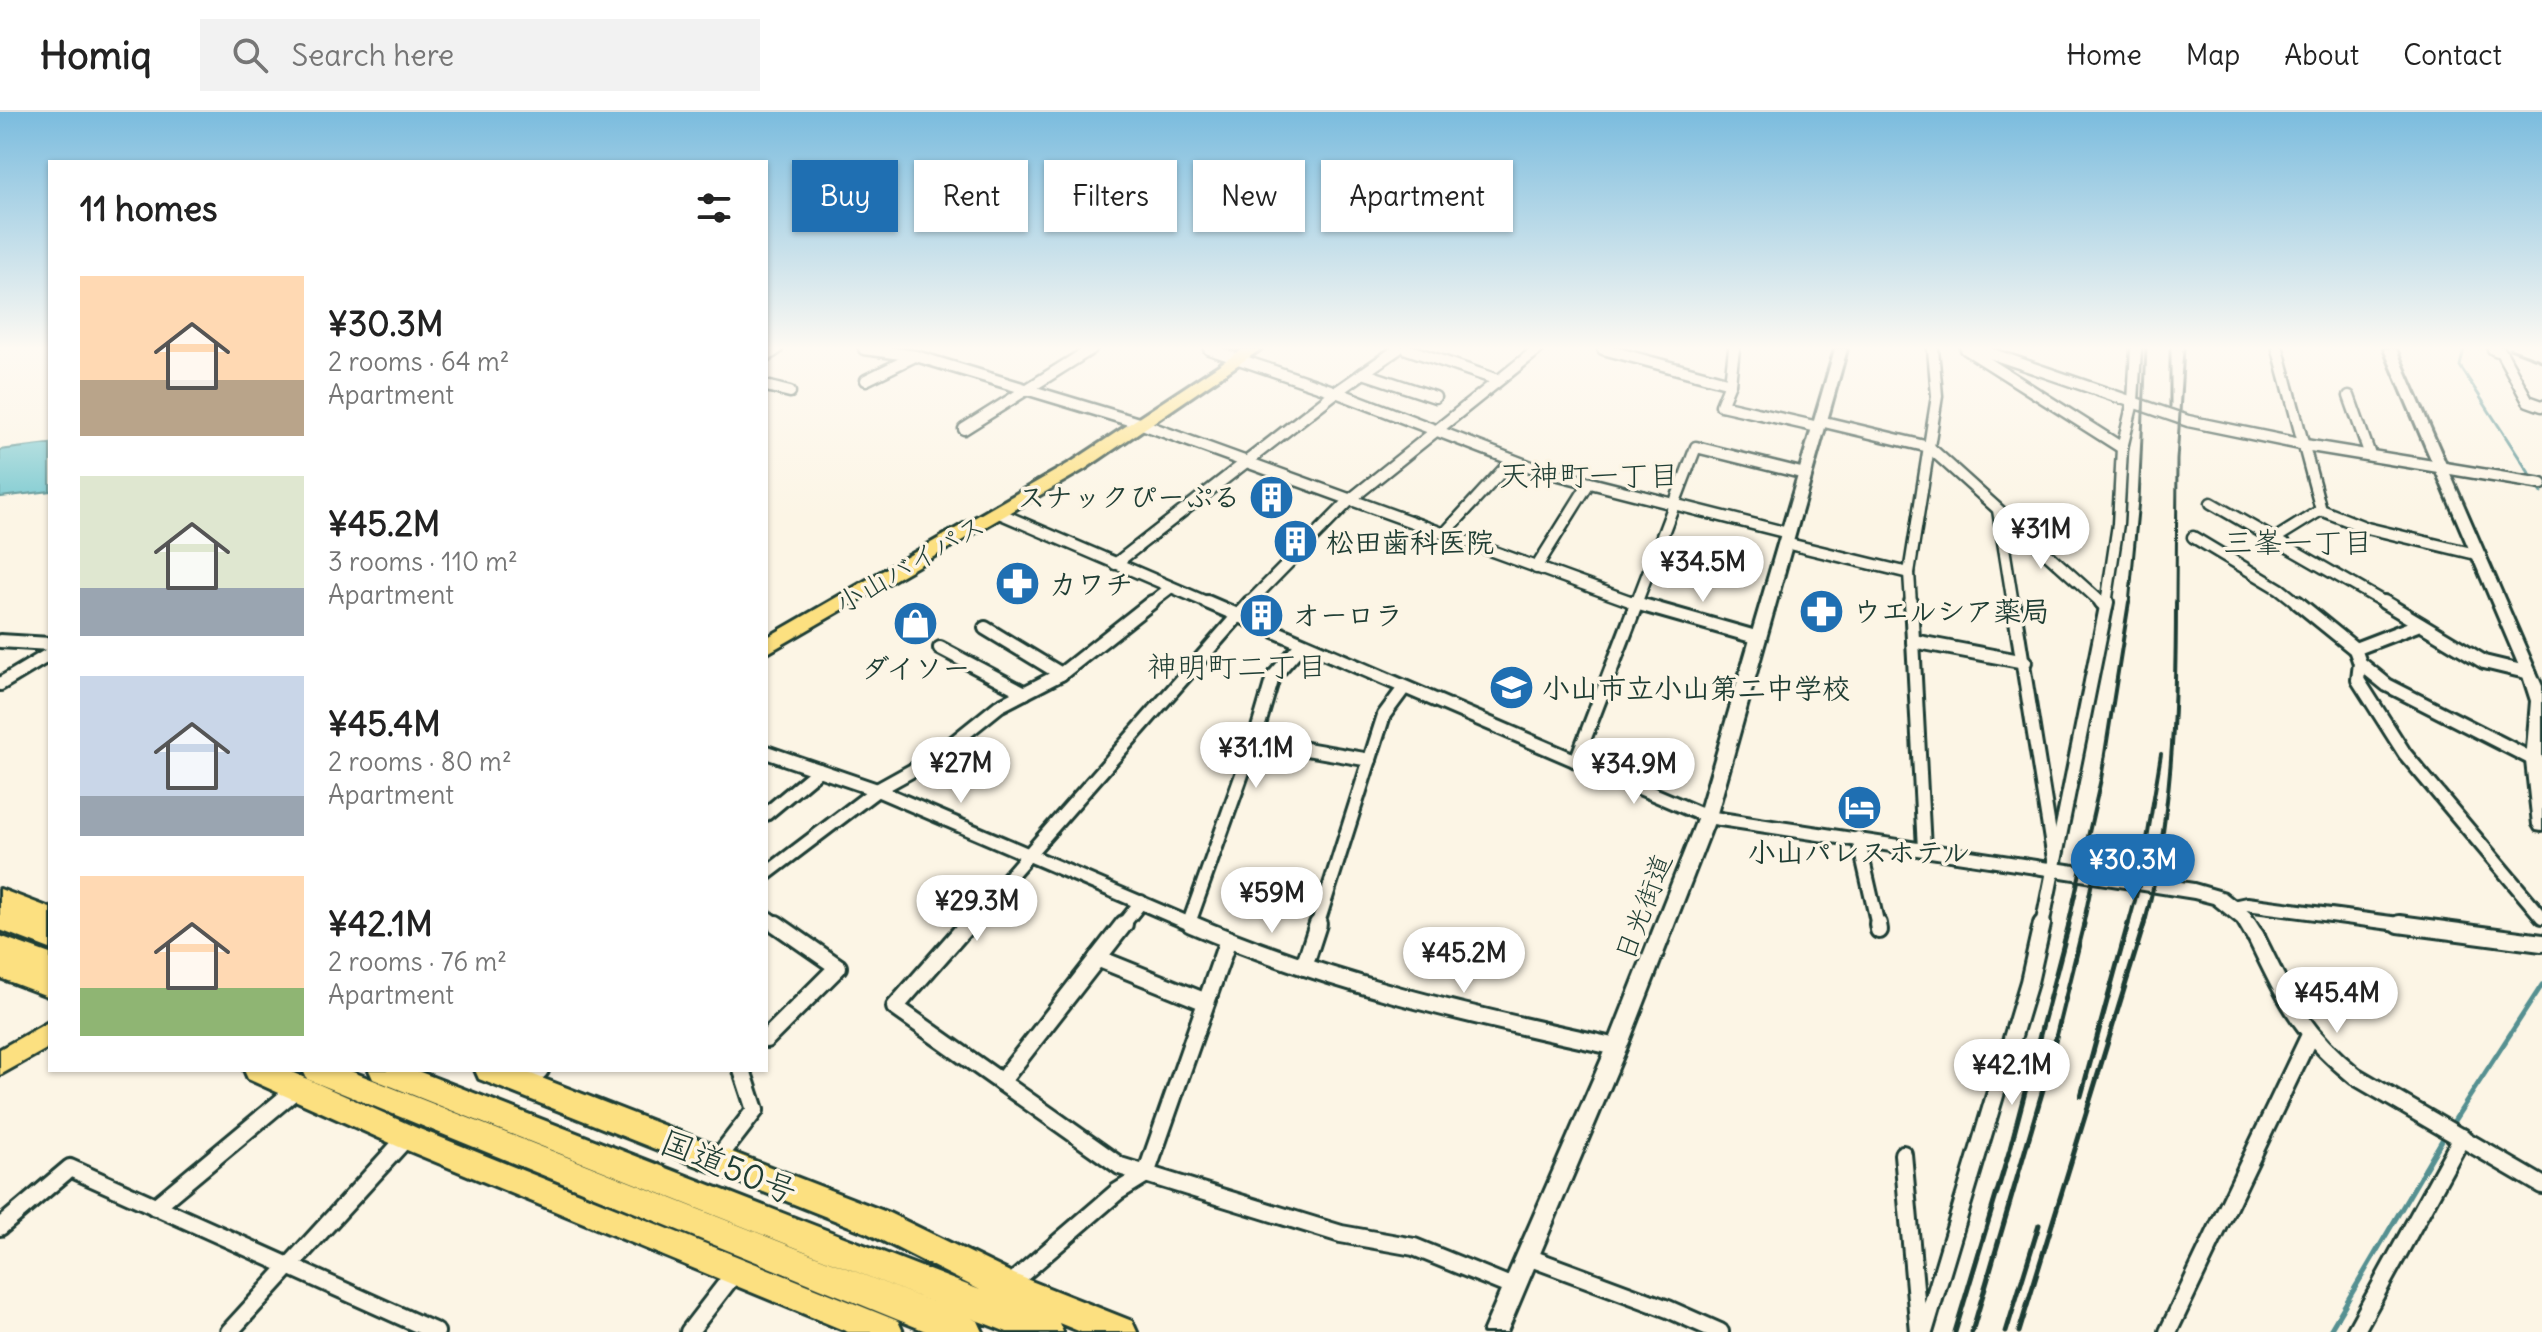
<!DOCTYPE html>
<html lang="en">
<head>
<meta charset="utf-8">
<style>
  :root { --surface:#fff; --page:#f2f2f2; --text:#222; --muted:#767676; --line:#e0e0e0; --accent:#1f6fb2 }
  body { margin:0; font-family:Delius,"Klee One",sans-serif; background:var(--page); color:var(--text); height:100vh; display:flex; flex-direction:column; font-size:30px; white-space:nowrap }
  * { box-sizing:border-box; margin:0 }
  p { font-size:26px; color:var(--muted) }
  .icon { flex:none; width:44px; height:44px; fill:none; stroke:currentColor; stroke-width:2; stroke-linecap:round; stroke-linejoin:round }
  .map { position:relative; flex:1; overflow:hidden }
  .drawer { position:absolute; left:48px; top:48px; width:720px; height:912px; display:flex; flex-direction:column; background:var(--surface); border-radius:0px; box-shadow:0 2px 6px #0004 }
  .drawer>* { flex:none }
  .banner { position:absolute; left:792px; top:48px; width:760px; height:72px; display:flex; gap:16px }
  .price { position:absolute; translate:-50% -68px; padding:0 18px; border-radius:28px; background:#fff; color:#222; font-size:26px; line-height:52px; filter:drop-shadow(0 2px 4px #0008) }
  .price::after { content:''; position:absolute; left:50%; top:48px; width:24px; height:18px; margin-left:-12px; background:inherit; clip-path:polygon(0 0,100% 0,50% 100%) }
  .price.active { background:var(--accent); color:#fff }
  ul { padding:0; list-style:none }
  li { display:flex; align-items:center; gap:24px; height:200px; padding:0 32px }
  li span { display:grid; place-items:center; flex:none; width:224px; height:160px; border-radius:0px; color:#555 }
  li>.icon { margin-inline-start:auto }
  span .icon { width:96px; height:96px; fill:#fffc; stroke-width:1 }
  li b { font-size:34px }
  h2 { display:flex; justify-content:space-between; align-items:center; height:96px; padding:0 32px; font-size:34px }
  .tag { padding:0 28px; border-radius:0px; background:var(--surface); box-shadow:0 2px 6px #0004; font-size:28px; line-height:72px }
  .tag.active { background:var(--accent); color:#fff }
  header { display:flex; align-items:center; gap:48px; box-sizing:border-box; height:112px; padding:0 40px; background:var(--surface); border-bottom:2px solid var(--line) }
  header strong { font-size:38px }
  nav { display:flex; gap:44px; margin-inline-start:auto; font-size:28px }
  .search { width:560px; height:72px; background:var(--page); display:flex; align-items:center; gap:20px; box-sizing:border-box; padding:0 28px; border-radius:0px; color:var(--muted); font-size:30px }
  .map>svg:first-child { display:block }
  .water { fill:#77c8cf; stroke:#549091; stroke-width:2 }
  .lines { fill:none; stroke-linecap:round; stroke-linejoin:round }
  .stream-far1 { stroke:#549091; stroke-width:3 }
  .stream { stroke:#549091; stroke-width:5 }
  .street-far2-casing { stroke:#1f3d34; stroke-width:15 }
  .street-far1-casing { stroke:#1f3d34; stroke-width:18 }
  .street-casing { stroke:#1f3d34; stroke-width:22 }
  .secondary-casing { stroke:#1f3d34; stroke-width:6 }
  .highway-casing { stroke:#1f3d34; stroke-width:6 }
  .street-far2 { stroke:#fcf5e5; stroke-width:10 }
  .street-far1 { stroke:#fcf5e5; stroke-width:12 }
  .street { stroke:#fcf5e5; stroke-width:16 }
  .secondary { fill:#fcf5e5; fill-rule:evenodd }
  .highway { fill:#fce080; fill-rule:evenodd }
  .rail-far2 { stroke:#1f3d34; stroke-width:3 }
  .rail-far1 { stroke:#1f3d34; stroke-width:4 }
  .rail { stroke:#1f3d34; stroke-width:5 }
  .labels { text-anchor:middle; dominant-baseline:central; stroke-width:7; stroke-linejoin:round; paint-order:stroke }
  .poi-label { font-size:28px; font-weight:bold; fill:#1f3d34; stroke:#fcf5e5; text-anchor:start }
  .street-label { font-size:28px; fill:#1f3d34; stroke:#fcf5e5 }
  .neighbourhood-label { font-size:30px; fill:#1f3d34; stroke:#fcf5e5 }
  .near-street-label { font-size:34px; fill:#1f3d34; stroke:#fcf5e5 }
</style>
</head>
<body>
<header>
<strong>Homiq</strong>
<div class="search"><svg class="icon" aria-label="search" viewBox="0 0 24 24"><circle cx="10" cy="10" r="6"/><path d="M15 15l6 6"/></svg>Search here</div>
<nav><a>Home</a><a>Map</a><a>About</a><a>Contact</a></nav>
</header>
<div class="map">
<svg width="2542" height="1220" viewBox="0 0 2542 1220">
  <rect width="100%" height="100%" fill="#fcf5e5"/>
  <filter id="ink" filterUnits="userSpaceOnUse"><feTurbulence type="fractalNoise" baseFrequency=".0125" numOctaves="2"/><feDisplacementMap in="SourceGraphic" scale="16" xChannelSelector="R" yChannelSelector="G"/><feConvolveMatrix kernelMatrix="1 2 1 2 8 2 1 2 1" color-interpolation-filters="sRGB"/></filter>
  <g filter="url(#ink)">
    <path class="water" d="M 50,332 L 50,379 L 0,385 L 0,338 Z"/>
    <g class="lines">
      <path class="stream-far1" d="M 2464,237 L 2460,254 L 2542,381"/>
      <g class="stream">
        <path d="M 2450,1015 L 2542,873"/>
        <path d="M 2329,1220 L 2445,1023"/>
      </g>
      <defs>
        <g id="street-far2">
          <path d="M 864,237 L 916,244 L 1142,312 L 1638,492"/>
          <path d="M 1209,237 L 1336,280 L 1539,358 L 1788,421"/>
          <path d="M 1407,237 L 1498,268"/>
          <path d="M 1603,237 L 1730,271"/>
          <path d="M 1734,237 L 1730,271 L 1721,293 L 1818,315"/>
          <path d="M 1966,237 L 2122,336"/>
          <path d="M 1978,237 L 2188,309 L 2305,333 L 2542,372"/>
          <path d="M 2278,237 L 2321,398"/>
          <path d="M 2493,237 L 2501,240 L 2528,289 L 2542,294"/>
          <path d="M 766,245 L 777,237"/>
          <path d="M 1363,261 L 1435,285"/>
          <path d="M 866,268 L 913,245"/>
          <path d="M 766,274 L 790,280"/>
          <path d="M 2349,284 L 2370,343"/>
          <path d="M 1820,309 L 1929,335 L 2103,492"/>
          <path d="M 964,317 L 1091,237"/>
          <path d="M 2211,391 L 2387,492"/>
          <path d="M 1998,398 L 2013,492"/>
          <path d="M 2321,398 L 2367,416 L 2480,443"/>
          <path d="M 999,401 L 1211,492"/>
          <path d="M 1444,422 L 1512,348"/>
          <path d="M 2193,425 L 2280,477 L 2299,492"/>
          <path d="M 2276,426 L 2321,398"/>
          <path d="M 1785,431 L 1909,461"/>
          <path d="M 1115,452 L 1336,280 L 1398,237"/>
          <path d="M 1536,456 L 1589,371"/>
          <path d="M 1149,492 L 1170,476"/>
          <path d="M 1248,492 L 1351,387 L 1538,237"/>
          <path d="M 1636,492 L 1696,335 L 1805,362"/>
          <path d="M 1911,492 L 1909,461 L 1937,284 L 1933,237"/>
          <path d="M 2106,492 L 2118,412 L 2122,336 L 2133,290 L 2136,237"/>
        </g>
        <g id="street-far1">
          <path d="M 1207,490 L 1707,705 L 2055,758"/>
          <path d="M 1632,490 L 1759,526"/>
          <path d="M 1911,490 L 1924,737"/>
          <path d="M 2013,490 L 2054,747"/>
          <path d="M 2101,490 L 2106,495"/>
          <path d="M 2297,490 L 2355,537"/>
          <path d="M 2384,490 L 2484,550 L 2530,561"/>
          <path d="M 2420,512 L 2355,537 L 2360,551 L 2387,573 L 2542,652"/>
          <path d="M 985,516 L 1061,562"/>
          <path d="M 0,529 L 50,532"/>
          <path d="M 1913,529 L 2025,550"/>
          <path d="M 940,536 L 1025,581"/>
          <path d="M 2360,551 L 2358,568 L 2405,642 L 2542,805"/>
          <path d="M 0,572 L 50,542"/>
          <path d="M 1254,628 L 1370,648"/>
          <path d="M 766,640 L 877,678 L 1195,814"/>
          <path d="M 1576,649 L 1637,490"/>
          <path d="M 766,702 L 819,658"/>
          <path d="M 1858,726 L 1878,814"/>
          <path d="M 766,762 L 877,678 L 933,647 L 999,594 L 1061,562 L 1152,490"/>
          <path d="M 2233,795 L 2247,792 L 2414,814"/>
          <path d="M 766,805 L 779,814"/>
          <path d="M 1189,811 L 1256,623 L 1273,565 L 1301,533"/>
          <path d="M 966,814 L 1250,490"/>
          <path d="M 1122,814 L 1141,790"/>
          <path d="M 1317,814 L 1384,603 L 1404,576"/>
          <path d="M 2042,814 L 2107,490"/>
        </g>
        <g id="street">
          <path d="M 968,812 L 895,895 L 1120,1054 L 1341,1122 L 1414,1135 L 1515,1176"/>
          <path d="M 1191,812 C 1328,871 1472,904 1617,935"/>
          <path d="M 1878,812 L 1879,818"/>
          <path d="M 2399,812 L 2542,831"/>
          <path d="M 2255,823 C 2286,886 2299,919 2355,964 L 2542,1073"/>
          <path d="M 1097,846 L 1206,890"/>
          <path d="M 1304,855 L 1318,812"/>
          <path d="M 766,927 L 838,855 L 776,812"/>
          <path d="M 1001,970 L 1124,812"/>
          <path d="M 525,972 L 540,958"/>
          <path d="M 1903,1042 L 1919,1220"/>
          <path d="M 718,1046 L 755,998 L 742,958"/>
          <path d="M 155,1095 L 299,975"/>
          <path d="M 0,1115 L 70,1056 L 436,1220"/>
          <path d="M 1528,1145 L 1668,1197 L 1720,1220"/>
          <path d="M 1009,1173 L 1117,1080 L 1146,1062 L 1228,828"/>
          <path d="M 229,1220 L 407,1025"/>
          <path d="M 689,1220 L 736,1159"/>
          <path d="M 1924,1220 L 2029,870 L 2042,812"/>
          <path d="M 2168,1220 L 2310,923"/>
          <path d="M 2355,1220 L 2462,1025"/>
        </g>
        <g id="secondary">
          <path d="M 1835,237 L 1847,237 L 1716,705 L 1627,935 L 1507,1220 L 1483,1220 L 1607,935 L 1698,705 Z"/>
          <path d="M 2384,237 L 2396,237 L 2542,574 L 2542,719 L 2536,718 L 2533,713 L 2526,649 L 2531,589 L 2522,561 Z"/>
          <path d="M 2055,751 L 2194,772 L 2225,781 L 2250,801 L 2264,823 L 2262,828 L 2255,830 L 2248,828 L 2238,811 L 2213,791 L 2194,786 L 2049,763 L 2046,758 L 2049,753 Z"/>
        </g>
        <g id="highway">
          <path d="M 1243,237 L 1261,237 L 1085,357 L 766,542 L 766,526 L 1073,349 Z"/>
          <path d="M 0,777 L 50,796 L 50,837 L 0,818 Z"/>
          <path d="M 0,824 L 50,842 L 50,885 L 0,866 Z"/>
          <path d="M 50,909 L 50,935 L 0,963 L 0,937 Z"/>
          <path d="M 244,958 L 287,958 L 417,1016 L 898,1209 L 903,1220 L 848,1220 L 397,1034 L 248,967 Z"/>
          <path d="M 303,958 L 348,958 L 942,1194 L 373,967 L 369,958 L 415,958 L 980,1178 L 867,1121 L 479,967 L 475,958 L 521,958 L 889,1101 L 1016,1163 L 1132,1209 L 1137,1220 L 1081,1220 L 1059,1211 L 1063,1220 L 1007,1220 L 971,1206 L 978,1209 L 983,1220 L 928,1220 L 307,967 Z"/>
        </g>
      </defs>
      <use href="#street-far2" class="street-far2-casing"/>
      <use href="#street-far1" class="street-far1-casing"/>
      <use href="#street" class="street-casing"/>
      <use href="#secondary" class="secondary-casing"/>
      <use href="#highway" class="highway-casing"/>
      <use href="#street-far2" class="street-far2"/>
      <use href="#street-far1" class="street-far1"/>
      <use href="#street" class="street"/>
      <use href="#secondary" class="secondary"/>
      <use href="#highway" class="highway"/>
      <g class="rail-far2">
        <path d="M 2170,237 L 2170,294"/>
        <path d="M 2510,237 L 2542,249"/>
        <path d="M 2129,492 L 2139,388 L 2146,237"/>
        <path d="M 2176,492 L 2177,348 L 2184,237"/>
      </g>
      <g class="rail-far1">
        <path d="M 2068,814 L 2101,667 L 2129,490"/>
        <path d="M 2083,814 L 2101,725"/>
        <path d="M 2128,814 L 2140,770 L 2161,642"/>
        <path d="M 2144,814 C 2172,708 2176,600 2176,490"/>
      </g>
      <g class="rail">
        <path d="M 2081,984 L 2128,812"/>
        <path d="M 1955,1220 L 2010,1037 L 2069,812"/>
        <path d="M 1972,1220 L 2044,974 L 2084,812"/>
        <path d="M 2006,1220 L 2039,1113"/>
        <path d="M 2019,1220 L 2144,812"/>
      </g>
    </g>
  </g>
  <linearGradient id="sky" x2="0" y2="1"><stop stop-color="#7bbcde"/><stop offset="0.58" stop-color="#fefaf3"/><stop offset="1" stop-color="#fefaf3" stop-opacity="0"/></linearGradient>
  <rect width="2542" height="407" fill="url(#sky)"/>
  <defs>
    <symbol id="building-disc" viewBox="-11 -11 22 22"><circle r="9.5" fill="#1f6fb2" stroke="#fcf5e5"/><path d="M-4-6H4V6H1V3H-1V6H-4ZM-2.5-4.3h1.7v1.8h-1.7ZM.8-4.3h1.7v1.8H.8ZM-2.5-1h1.7V.8h-1.7ZM.8-1h1.7V.8H.8Z" fill="#fff"/></symbol>
    <symbol id="pharmacy-disc" viewBox="-11 -11 22 22"><circle r="9.5" fill="#1f6fb2" stroke="#fcf5e5"/><path d="M-2-6h4v4h4v4h-4v4h-4v-4h-4v-4h4Z" fill="#fff"/></symbol>
    <symbol id="shop-disc" viewBox="-11 -11 22 22"><circle r="9.5" fill="#1f6fb2" stroke="#fcf5e5"/><path d="M-5-2.5h2.3a2.7 3.5 0 0 1 5.4 0H5L5.5 6h-11ZM-1.5-2.5h3a1.5 2.3 0 0 0-3 0Z" fill="#fff"/></symbol>
    <symbol id="school-disc" viewBox="-11 -11 22 22"><circle r="9.5" fill="#1f6fb2" stroke="#fcf5e5"/><path d="M0-5L7-2L0 1L-7-2ZM-4 1L0 2.5L4 1V4Q0 6-4 4Z" fill="#fff"/></symbol>
    <symbol id="hotel-disc" viewBox="-11 -11 22 22"><circle r="9.5" fill="#1f6fb2" stroke="#fcf5e5"/><path d="M-6-4.5h1.5V1H6V5H4.5V3h-9V5H-6ZM-4 0a1.8 1.8 0 1 1 3.6 0ZM.5 0V-2.5h3Q6-2.5 6 0Z" fill="#fff"/></symbol>
  </defs>
  <g fill-rule="evenodd">
    <use href="#building-disc" x="1246" y="360" width="51" height="51"/>
    <use href="#building-disc" x="1270" y="404" width="51" height="51"/>
    <use href="#pharmacy-disc" x="992" y="446" width="51" height="51"/>
    <use href="#pharmacy-disc" x="1796" y="474" width="51" height="51"/>
    <use href="#building-disc" x="1236" y="478" width="51" height="51"/>
    <use href="#shop-disc" x="890" y="486" width="51" height="51"/>
    <use href="#school-disc" x="1486" y="550" width="51" height="51"/>
    <use href="#hotel-disc" x="1834" y="670" width="51" height="51"/>
  </g>
  <g class="labels">
    <g class="poi-label">
      <text x="1241" y="385" text-anchor="end">スナックぴーぷる</text>
      <text x="1326" y="430">松田歯科医院</text>
      <text x="1049" y="472">カワチ</text>
      <text x="1853" y="499">ウエルシア薬局</text>
      <text x="1292" y="503">オーロラ</text>
      <text x="916" y="556" text-anchor="middle">ダイソー</text>
      <text x="1542" y="576">小山市立小山第二中学校</text>
      <text x="1859" y="740" text-anchor="middle">小山パレスホテル</text>
    </g>
    <g class="street-label">
      <text transform="translate(910 452) rotate(-30)">小山バイパス</text>
      <text transform="translate(1643 795) rotate(-69)">日光街道</text>
    </g>
    <g class="neighbourhood-label">
      <text x="1589" y="363">天神町一丁目</text>
      <text x="2298" y="430">三峯一丁目</text>
      <text x="1237" y="554">神明町二丁目</text>
    </g>
    <g class="near-street-label">
      <text transform="translate(729 1054) rotate(22)">国道50号</text>
    </g>
  </g>
</svg>
<b class="price" style="left:2041px;top:459px">¥31M</b>
<b class="price" style="left:1703px;top:492px">¥34.5M</b>
<b class="price" style="left:1256px;top:678px">¥31.1M</b>
<b class="price" style="left:961px;top:693px">¥27M</b>
<b class="price" style="left:1634px;top:694px">¥34.9M</b>
<b class="price active" style="left:2133px;top:790px">¥30.3M</b>
<b class="price" style="left:1272px;top:823px">¥59M</b>
<b class="price" style="left:977px;top:831px">¥29.3M</b>
<b class="price" style="left:1464px;top:883px">¥45.2M</b>
<b class="price" style="left:2337px;top:923px">¥45.4M</b>
<b class="price" style="left:2012px;top:995px">¥42.1M</b>
<div class="banner">
<a class="tag active">Buy</a>
<a class="tag">Rent</a>
<a class="tag">Filters</a>
<a class="tag">New</a>
<a class="tag">Apartment</a>
</div>
<section class="drawer">
<h2>11 homes<svg class="icon" aria-label="filters" viewBox="0 0 24 24"><path d="M4 7h16M4 17h16"/><circle cx="9" cy="7" r="2"/><circle cx="15" cy="17" r="2"/></svg></h2>
<ul>
<li><span style="background:linear-gradient(#ffd9b3 65%,#b9a48a 0)"><svg class="icon" aria-label="home" viewBox="0 0 24 24"><path d="M3 11l9-7 9 7M6 9v11h12V9"/></svg></span><div><b>¥30.3M</b><p>2 rooms · 64 m²</p><p>Apartment</p></div></li>
<li><span style="background:linear-gradient(#dfe7d0 70%,#9aa5b1 0)"><svg class="icon" aria-label="home" viewBox="0 0 24 24"><path d="M3 11l9-7 9 7M6 9v11h12V9"/></svg></span><div><b>¥45.2M</b><p>3 rooms · 110 m²</p><p>Apartment</p></div></li>
<li><span style="background:linear-gradient(#c9d6e8 75%,#9aa5b1 0)"><svg class="icon" aria-label="home" viewBox="0 0 24 24"><path d="M3 11l9-7 9 7M6 9v11h12V9"/></svg></span><div><b>¥45.4M</b><p>2 rooms · 80 m²</p><p>Apartment</p></div></li>
<li><span style="background:linear-gradient(#ffd9b3 70%,#8fb573 0)"><svg class="icon" aria-label="home" viewBox="0 0 24 24"><path d="M3 11l9-7 9 7M6 9v11h12V9"/></svg></span><div><b>¥42.1M</b><p>2 rooms · 76 m²</p><p>Apartment</p></div></li>
</ul>
</section>
</div>
</body>
</html>
